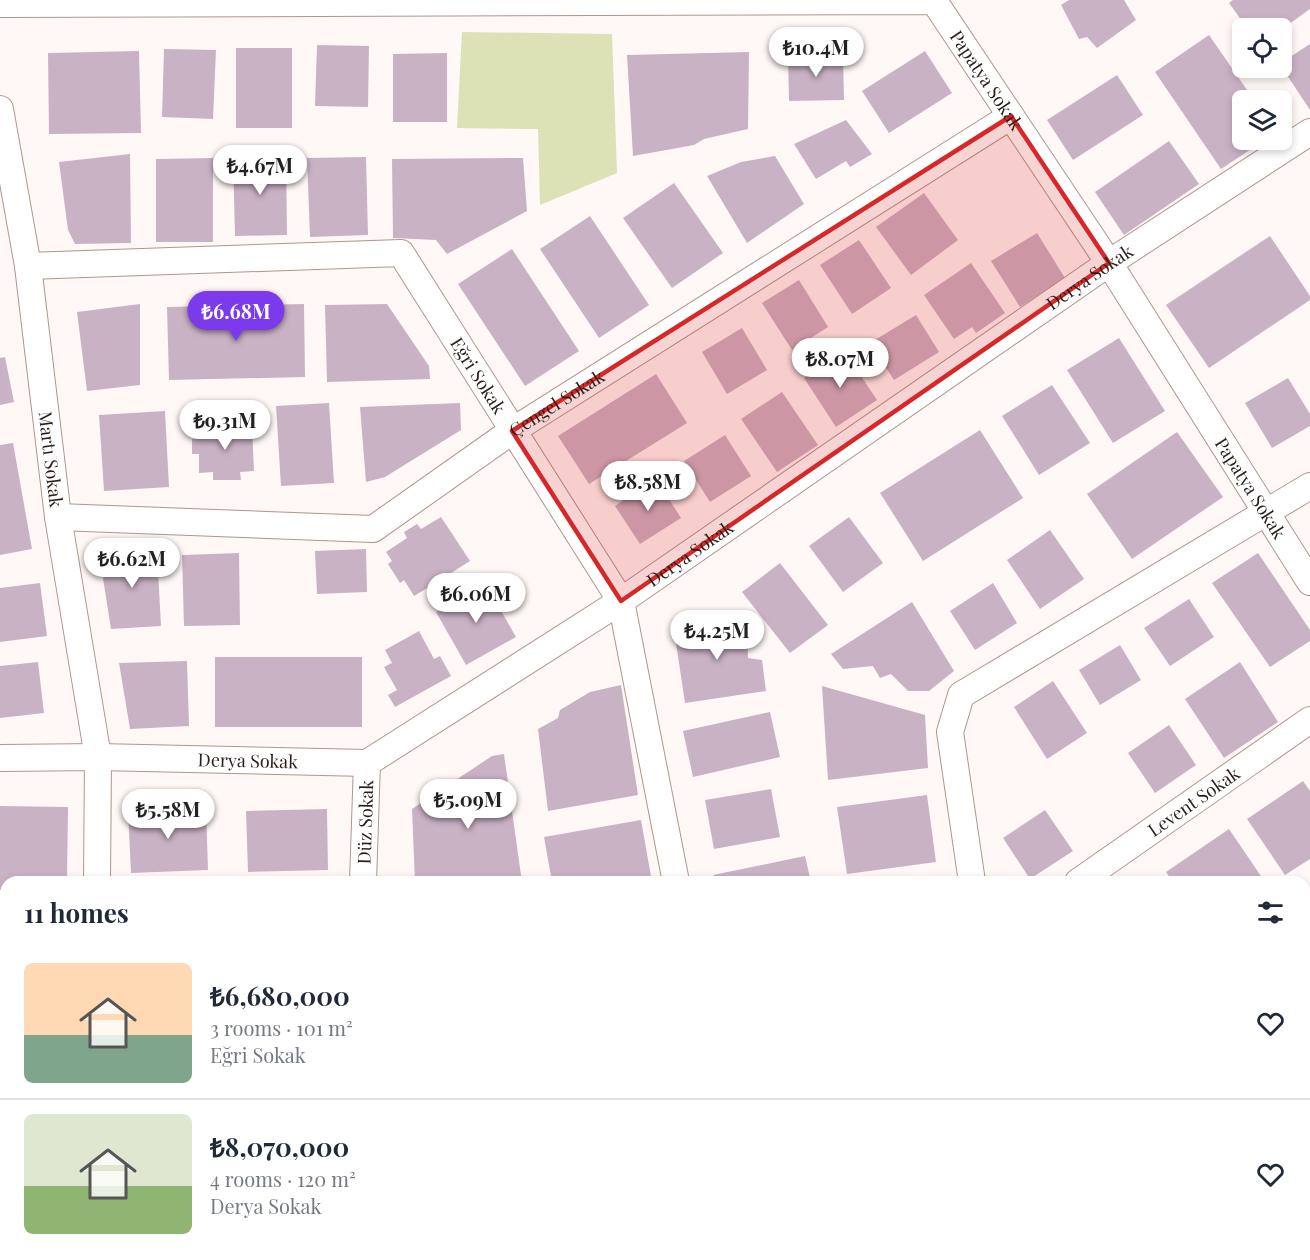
<!DOCTYPE html>
<html lang="en">
<head>
<meta charset="utf-8">
<style>
  :root { --surface:#fff; --page:#f6f6f7; --text:#1f2937; --muted:#747a83; --line:#e0e1e3; --accent:#7c3aed }
  body { margin:0; font-family:"Playfair Display",serif; background:var(--page); color:var(--text); height:100vh; display:flex; flex-direction:column; font-size:22px; white-space:nowrap }
  * { box-sizing:border-box; margin:0 }
  p { font-size:20px; color:var(--muted) }
  .icon { flex:none; width:33px; height:33px; fill:none; stroke:currentColor; stroke-width:2; stroke-linecap:round; stroke-linejoin:round }
  .map { position:relative; flex:1; overflow:hidden }
  .sheet { position:absolute; left:0px; top:876px; width:1311px; height:384px; display:flex; flex-direction:column; background:var(--surface); border-radius:18px 18px 0 0; box-shadow:0 3px 9px #0003 }
  .sheet>* { flex:none }
  .buttons { position:absolute; left:1232px; top:18px; display:grid; gap:12px }
  .buttons a { display:grid; place-items:center; width:60px; height:60px; border-radius:9px; background:var(--surface); box-shadow:0 3px 9px #0003; font-size:30px }
  .price { position:absolute; translate:-50% -51px; padding:0 14px; border-radius:21px; background:#fff; color:#222; font-size:20px; line-height:39px; filter:drop-shadow(0 2px 3px #0008) }
  .price::after { content:''; position:absolute; left:50%; top:36px; width:18px; height:14px; margin-left:-9px; background:inherit; clip-path:polygon(0 0,100% 0,50% 100%) }
  .price.current { background:var(--accent); color:#fff }
  ul { padding:0; list-style:none }
  li { display:flex; align-items:center; gap:18px; height:150px; padding:0 24px }
  li+li { border-top:2px solid var(--line) }
  li span { display:grid; place-items:center; flex:none; width:168px; height:120px; border-radius:9px; color:#555 }
  li>.icon { margin-inline-start:auto }
  span .icon { width:72px; height:72px; fill:#fffc; stroke-width:1 }
  li b { font-size:26px }
  h2 { display:flex; justify-content:space-between; align-items:center; height:72px; padding:0 24px; font-size:26px }
  .map>svg:first-child { display:block }
  .green { fill:#dce1b6 }
  .building { fill:#cab2c5 }
  .lines { fill:none; stroke-linecap:round; stroke-linejoin:round }
  .minor-casing { stroke:#b1958b; stroke-width:28 }
  .minor { stroke:#fff; stroke-width:26 }
  .marked { fill:#d62828; fill-opacity:0.2; stroke:#d62828; stroke-width:4.5; stroke-linejoin:round }
  .labels { text-anchor:middle; dominant-baseline:central; stroke-width:6; stroke-linejoin:round; paint-order:stroke }
  .street-label { font-size:18px; fill:#291e1a; stroke:#fff }
</style>
</head>
<body>
<div class="map">
<svg width="1310" height="1260" viewBox="0 0 1310 1260">
  <rect width="100%" height="100%" fill="#fff8f6"/>
  <path class="green" d="M 462,32 L 612,34 L 617,173 L 540,205 L 538,129 L 457,128 Z"/>
  <g class="building">
    <path d="M 1069,0 L 1124,0 L 1136,20 L 1097,48 L 1087,37 L 1079,39 L 1061,5 Z"/>
    <path d="M 1233,0 L 1310,0 L 1310,9 L 1281,30 L 1247,28 L 1229,3 Z"/>
    <path d="M 1209,35 L 1254,100 L 1242,100 L 1242,140 L 1265,140 L 1221,169 L 1155,72 Z"/>
    <path d="M 1310,44 L 1310,110 L 1281,66 L 1281,63 Z"/>
    <path d="M 317,45 L 369,46 L 368,107 L 315,106 Z"/>
    <rect x="236" y="48" width="56" height="80"/>
    <path d="M 164,49 L 216,50 L 213,119 L 162,117 Z"/>
    <path d="M 139,51 L 141,133 L 49,134 L 48,53 Z"/>
    <path d="M 925,51 L 952,93 L 889,133 L 862,91 Z"/>
    <path d="M 749,52 L 748,129 L 704,139 L 694,145 L 633,156 L 627,55 Z"/>
    <path d="M 447,53 L 447,122 L 393,122 L 393,54 Z"/>
    <path d="M 843,56 L 844,100 L 789,101 L 788,57 Z"/>
    <path d="M 1117,75 L 1143,115 L 1073,160 L 1047,120 Z"/>
    <path d="M 846,120 L 872,154 L 850,167 L 846,161 L 816,179 L 794,144 Z"/>
    <path d="M 1169,141 L 1199,184 L 1124,235 L 1095,192 Z"/>
    <path d="M 130,154 L 131,243 L 75,244 L 68,230 L 59,162 Z"/>
    <path d="M 286,156 L 287,235 L 235,236 L 233,157 Z"/>
    <path d="M 775,156 L 804,204 L 747,243 L 707,176 L 741,162 Z"/>
    <path d="M 366,157 L 368,235 L 310,237 L 307,158 Z"/>
    <path d="M 213,158 L 213,242 L 156,242 L 156,159 Z"/>
    <path d="M 523,158 L 527,211 L 447,254 L 436,240 L 393,238 L 392,159 Z"/>
    <path d="M 674,183 L 723,253 L 672,288 L 623,218 Z"/>
    <path d="M 924,193 L 958,240 L 911,275 L 876,227 Z"/>
    <path d="M 590,216 L 649,305 L 599,338 L 540,249 Z"/>
    <path d="M 1037,233 L 1065,278 L 1020,307 L 991,261 Z"/>
    <path d="M 1270,236 L 1310,296 L 1310,300 L 1209,368 L 1166,305 Z"/>
    <path d="M 859,240 L 891,288 L 852,314 L 820,265 Z"/>
    <path d="M 512,249 L 579,351 L 525,386 L 458,284 Z"/>
    <path d="M 971,263 L 1005,313 L 976,333 L 972,327 L 954,339 L 924,295 Z"/>
    <path d="M 799,280 L 828,327 L 792,350 L 762,303 Z"/>
    <path d="M 140,304 L 140,385 L 87,391 L 77,312 Z"/>
    <path d="M 304,304 L 305,377 L 169,380 L 167,307 Z"/>
    <path d="M 387,304 L 429,366 L 430,379 L 327,382 L 325,305 Z"/>
    <path d="M 916,315 L 939,352 L 894,380 L 870,343 Z"/>
    <path d="M 742,328 L 767,370 L 727,394 L 702,352 Z"/>
    <path d="M 1119,338 L 1165,411 L 1113,443 L 1067,370 Z"/>
    <path d="M 845,352 L 877,400 L 836,427 L 804,378 Z"/>
    <path d="M 5,357 L 14,402 L 0,405 L 0,358 Z"/>
    <path d="M 656,374 L 687,423 L 589,484 L 558,436 Z"/>
    <path d="M 1288,378 L 1310,414 L 1310,426 L 1272,448 L 1245,403 Z"/>
    <path d="M 1052,385 L 1090,443 L 1039,475 L 1002,416 Z"/>
    <path d="M 782,392 L 818,445 L 777,472 L 741,419 Z"/>
    <path d="M 329,403 L 334,483 L 281,486 L 276,406 Z"/>
    <path d="M 460,403 L 461,430 L 385,477 L 366,482 L 360,407 Z"/>
    <path d="M 165,411 L 169,487 L 104,491 L 99,415 Z"/>
    <path d="M 252,426 L 254,471 L 240,472 L 241,480 L 213,480 L 213,472 L 199,473 L 199,454 L 192,454 L 192,439 L 198,439 L 198,427 Z"/>
    <path d="M 980,430 L 1023,498 L 923,561 L 880,493 Z"/>
    <path d="M 1177,432 L 1223,497 L 1132,559 L 1087,494 Z"/>
    <path d="M 725,435 L 751,476 L 710,502 L 684,461 Z"/>
    <path d="M 13,443 L 32,549 L 0,555 L 0,445 Z"/>
    <path d="M 656,479 L 681,518 L 640,544 L 615,506 Z"/>
    <path d="M 441,517 L 470,561 L 451,573 L 454,577 L 431,591 L 429,587 L 414,596 L 404,580 L 400,583 L 388,564 L 392,561 L 386,552 L 407,538 L 404,532 L 417,524 L 421,529 Z"/>
    <path d="M 849,517 L 883,563 L 843,592 L 809,546 Z"/>
    <path d="M 1050,530 L 1084,579 L 1040,609 L 1007,560 Z"/>
    <path d="M 366,549 L 367,592 L 317,594 L 315,551 Z"/>
    <path d="M 157,552 L 161,626 L 111,629 L 99,553 Z"/>
    <path d="M 239,553 L 240,625 L 184,626 L 182,555 Z"/>
    <path d="M 1258,553 L 1310,630 L 1310,641 L 1270,667 L 1212,583 Z"/>
    <path d="M 780,563 L 828,625 L 790,653 L 742,592 Z"/>
    <path d="M 40,583 L 47,636 L 0,642 L 0,588 Z"/>
    <path d="M 993,583 L 1017,623 L 975,650 L 950,611 Z"/>
    <path d="M 486,584 L 516,637 L 466,665 L 436,612 Z"/>
    <path d="M 1189,599 L 1214,637 L 1170,666 L 1144,628 Z"/>
    <path d="M 912,602 L 954,671 L 929,691 L 908,691 L 891,674 L 880,678 L 873,666 L 843,669 L 831,654 Z"/>
    <path d="M 732,613 L 736,630 L 747,628 L 748,658 L 762,660 L 766,691 L 685,703 L 674,630 Z"/>
    <path d="M 419,631 L 434,659 L 440,656 L 451,676 L 395,707 L 388,695 L 397,690 L 384,667 L 392,663 L 385,650 Z"/>
    <path d="M 1120,645 L 1141,680 L 1100,705 L 1079,670 Z"/>
    <rect x="215" y="657" width="147" height="70"/>
    <path d="M 187,661 L 189,726 L 130,729 L 119,663 Z"/>
    <path d="M 38,662 L 44,713 L 0,718 L 0,666 Z"/>
    <path d="M 1240,662 L 1278,722 L 1224,758 L 1185,699 Z"/>
    <path d="M 1053,681 L 1087,733 L 1047,759 L 1014,707 Z"/>
    <path d="M 621,685 L 638,795 L 548,811 L 538,729 L 558,718 L 560,710 L 590,692 Z"/>
    <path d="M 822,686 L 925,715 L 928,768 L 828,780 Z"/>
    <path d="M 770,712 L 780,757 L 693,777 L 683,731 Z"/>
    <path d="M 1169,725 L 1196,765 L 1155,793 L 1128,753 Z"/>
    <path d="M 504,754 L 522,882 L 415,882 L 412,809 L 492,756 Z"/>
    <path d="M 1303,781 L 1310,791 L 1310,859 L 1285,875 L 1247,819 Z"/>
    <path d="M 771,789 L 780,837 L 714,849 L 705,800 Z"/>
    <path d="M 927,795 L 936,862 L 847,874 L 837,807 Z"/>
    <path d="M 0,806 L 68,807 L 67,882 L 6,882 L 6,890 L 0,890 Z"/>
    <path d="M 206,807 L 208,870 L 131,873 L 128,810 Z"/>
    <path d="M 327,809 L 328,870 L 248,872 L 246,811 Z"/>
    <path d="M 1045,810 L 1073,851 L 1030,879 L 1003,838 Z"/>
    <path d="M 641,820 L 652,882 L 552,882 L 544,837 Z"/>
    <path d="M 1229,829 L 1265,882 L 1173,882 L 1166,872 Z"/>
    <path d="M 805,856 L 811,882 L 715,882 L 713,875 Z"/>
    <rect x="0" y="919" width="6" height="120"/>
    <path d="M 1305,950 L 1310,958 L 1310,965 L 1305,969 Z"/>
    <rect x="0" y="1072" width="6" height="57"/>
    <path d="M 1305,1092 L 1310,1099 L 1310,1144 L 1305,1147 Z"/>
    <rect x="0" y="1159" width="6" height="54"/>
    <path d="M 1310,1199 L 1310,1222 L 1305,1215 L 1305,1203 Z"/>
    <rect x="118" y="1254" width="79" height="6"/>
    <path d="M 1239,1254 L 1298,1254 L 1302,1260 L 1230,1260 Z"/>
    <rect x="0" y="1257" width="58" height="3"/>
  </g>
  <g class="lines">
    <defs>
      <g id="minor">
        <path id="s1" d="M 0,4 L 934,1 L 1109,263 L 1310,582"/>
        <path id="s2" d="M 0,109 L 28,266 L 58,517 L 98,757 L 97,882"/>
        <path id="s3" d="M 28,266 L 401,253 L 621,601 L 676,882"/>
        <path id="s4" d="M 58,517 L 373,529 L 512,431 L 1011,116"/>
        <path id="s5" d="M 0,758 L 98,757 L 367,763 L 621,601 L 1109,263 L 1310,132"/>
        <path id="s6" d="M 363,882 L 367,763"/>
        <path d="M 972,882 L 950,732 L 961,695 L 1310,486"/>
        <path id="s7" d="M 1078,882 L 1310,720"/>
        <path d="M 1305,1003 L 1310,1000"/>
        <path d="M 743,1254 L 744,1260"/>
        <path d="M 92,1260 L 92,1254"/>
        <path d="M 352,1260 L 352,1254"/>
      </g>
    </defs>
    <use href="#minor" class="minor-casing"/>
    <use href="#minor" class="minor"/>
  </g>
  <path class="marked" d="M 1011,116 L 1109,263 L 621,601 L 512,431 Z"/>
  <g class="labels">
    <g class="street-label">
      <text stroke="none"><textPath href="#s1" startOffset="1029">Papatya Sokak</textPath></text>
      <text stroke="none"><textPath href="#s5" startOffset="1238">Derya Sokak</textPath></text>
      <text stroke="none"><textPath href="#s3" startOffset="518">Eğri Sokak</textPath></text>
      <text stroke="none"><textPath href="#s4" startOffset="538">Çengel Sokak</textPath></text>
      <text stroke="none"><textPath href="#s2" startOffset="354">Martı Sokak</textPath></text>
      <text stroke="none"><textPath href="#s1" startOffset="1515">Papatya Sokak</textPath></text>
      <text stroke="none"><textPath href="#s5" startOffset="752">Derya Sokak</textPath></text>
      <text stroke="none"><textPath href="#s5" startOffset="248">Derya Sokak</textPath></text>
      <text stroke="none"><textPath href="#s7" startOffset="141">Levent Sokak</textPath></text>
      <text stroke="none"><textPath href="#s6" startOffset="60">Düz Sokak</textPath></text>
    </g>
  </g>
</svg>
<div class="buttons">
<a><svg class="icon" aria-label="locate" viewBox="0 0 24 24"><circle cx="12" cy="12" r="6"/><path d="M12 2v4M12 18v4M2 12h4M18 12h4"/></svg></a>
<a><svg class="icon" aria-label="layers" viewBox="0 0 24 24"><path d="M12 4l9 5-9 5-9-5zM3 14l9 5 9-5"/></svg></a>
</div>
<b class="price" style="left:816px;top:78px">₺10.4M</b>
<b class="price" style="left:260px;top:196px">₺4.67M</b>
<b class="price current" style="left:236px;top:342px">₺6.68M</b>
<b class="price" style="left:840px;top:389px">₺8.07M</b>
<b class="price" style="left:225px;top:451px">₺9.31M</b>
<b class="price" style="left:648px;top:512px">₺8.58M</b>
<b class="price" style="left:132px;top:589px">₺6.62M</b>
<b class="price" style="left:476px;top:624px">₺6.06M</b>
<b class="price" style="left:717px;top:661px">₺4.25M</b>
<b class="price" style="left:468px;top:830px">₺5.09M</b>
<b class="price" style="left:168px;top:840px">₺5.58M</b>
<section class="sheet">
<h2>11 homes<svg class="icon" aria-label="filters" viewBox="0 0 24 24"><path d="M4 7h16M4 17h16"/><circle cx="9" cy="7" r="2"/><circle cx="15" cy="17" r="2"/></svg></h2>
<ul>
<li><span style="background:linear-gradient(#ffd9b3 60%,#7fa58c 0)"><svg class="icon" aria-label="home" viewBox="0 0 24 24"><path d="M3 11l9-7 9 7M6 9v11h12V9"/></svg></span><div><b>₺6,680,000</b><p>3 rooms · 101 m²</p><p>Eğri Sokak</p></div><svg class="icon" aria-label="heart" viewBox="0 0 24 24"><path d="M12 20l-8-8c-3-5 5-10 8-4 3-6 11-1 8 4z"/></svg></li>
<li><span style="background:linear-gradient(#dfe7d0 60%,#8fb573 0)"><svg class="icon" aria-label="home" viewBox="0 0 24 24"><path d="M3 11l9-7 9 7M6 9v11h12V9"/></svg></span><div><b>₺8,070,000</b><p>4 rooms · 120 m²</p><p>Derya Sokak</p></div><svg class="icon" aria-label="heart" viewBox="0 0 24 24"><path d="M12 20l-8-8c-3-5 5-10 8-4 3-6 11-1 8 4z"/></svg></li>
</ul>
</section>
</div>
</body>
</html>
